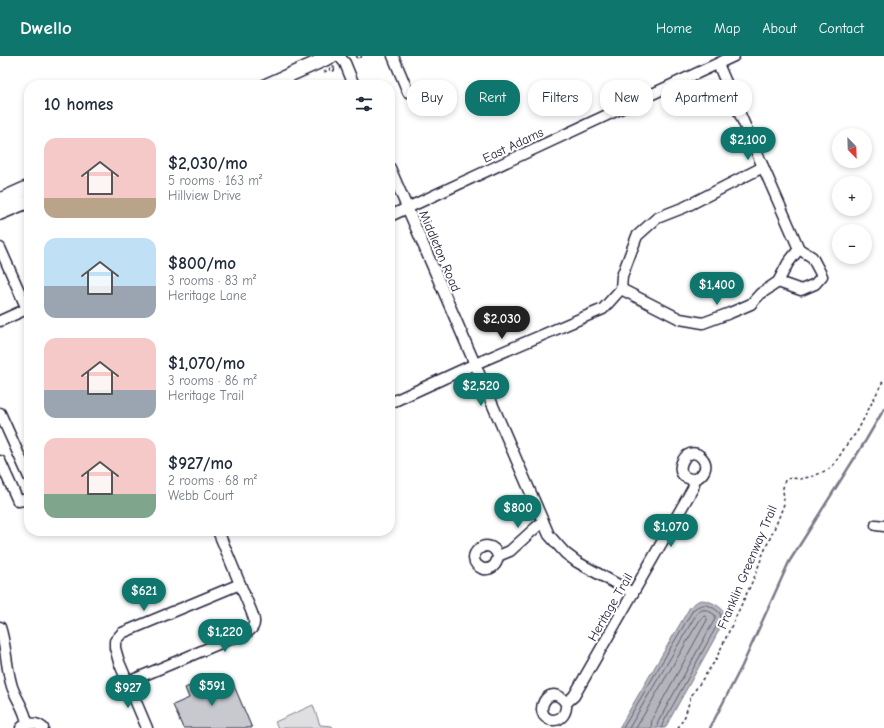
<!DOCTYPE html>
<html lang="en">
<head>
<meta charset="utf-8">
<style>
  :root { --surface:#fff; --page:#f6f6f7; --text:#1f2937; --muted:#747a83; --accent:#0f766e }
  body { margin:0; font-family:"Comic Neue",sans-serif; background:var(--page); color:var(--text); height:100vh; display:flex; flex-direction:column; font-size:15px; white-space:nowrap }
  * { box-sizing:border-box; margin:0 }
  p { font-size:13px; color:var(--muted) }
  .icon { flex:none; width:22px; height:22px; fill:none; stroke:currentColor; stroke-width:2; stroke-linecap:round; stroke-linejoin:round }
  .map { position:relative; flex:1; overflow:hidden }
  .sheet { position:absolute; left:24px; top:24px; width:371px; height:456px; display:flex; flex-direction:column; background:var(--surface); border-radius:16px; box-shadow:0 2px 6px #0003 }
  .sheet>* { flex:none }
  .top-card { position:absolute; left:407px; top:24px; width:380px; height:36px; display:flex; gap:8px }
  .needle { width:26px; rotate:157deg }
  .controls { position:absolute; left:832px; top:72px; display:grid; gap:8px }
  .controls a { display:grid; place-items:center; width:40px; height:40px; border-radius:50%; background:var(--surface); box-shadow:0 2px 6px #0003; font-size:20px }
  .price { position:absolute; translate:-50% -34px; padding:0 9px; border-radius:14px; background:var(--accent); color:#fff; font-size:13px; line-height:26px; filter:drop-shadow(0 1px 2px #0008) }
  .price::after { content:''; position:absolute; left:50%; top:24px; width:12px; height:9px; margin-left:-6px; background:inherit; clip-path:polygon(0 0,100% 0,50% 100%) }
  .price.current { background:#222; color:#fff }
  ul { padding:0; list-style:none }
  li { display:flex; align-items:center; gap:12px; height:100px; padding:0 20px }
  li span { display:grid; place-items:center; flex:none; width:112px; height:80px; border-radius:12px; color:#555 }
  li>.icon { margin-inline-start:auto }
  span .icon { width:48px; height:48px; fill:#fffc; stroke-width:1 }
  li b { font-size:17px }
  h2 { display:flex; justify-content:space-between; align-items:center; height:48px; padding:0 20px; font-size:17px }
  .pill { padding:0 14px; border-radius:16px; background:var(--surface); box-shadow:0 2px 6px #0003; font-size:14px; line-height:36px }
  .pill.current { background:var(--accent); color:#fff }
  header { display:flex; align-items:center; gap:24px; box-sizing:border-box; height:56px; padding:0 20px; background:var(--accent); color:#fff }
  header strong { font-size:19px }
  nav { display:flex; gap:22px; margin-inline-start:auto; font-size:14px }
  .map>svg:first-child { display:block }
  .green { fill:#dfdfe2; stroke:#80808e }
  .water { fill:#b4b4bc; stroke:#7a7a88 }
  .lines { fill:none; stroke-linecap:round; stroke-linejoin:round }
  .shore { stroke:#5c5c6f; stroke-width:1 }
  .stream { stroke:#7a7a88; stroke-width:2.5 }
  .building { fill:#c8c8cf; stroke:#22223b }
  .minor-casing { stroke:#22223b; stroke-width:13 }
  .major-casing { stroke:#22223b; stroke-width:16 }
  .path { stroke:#22223b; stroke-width:1.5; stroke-dasharray:3 3; stroke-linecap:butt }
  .minor { stroke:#fff; stroke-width:10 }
  .major { stroke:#fff; stroke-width:13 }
  .labels { text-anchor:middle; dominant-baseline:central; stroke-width:4; stroke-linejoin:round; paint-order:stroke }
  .street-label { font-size:13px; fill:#22223b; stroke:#fff }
</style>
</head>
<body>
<header>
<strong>Dwello</strong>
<nav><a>Home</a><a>Map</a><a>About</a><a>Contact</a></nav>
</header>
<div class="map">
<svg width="884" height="672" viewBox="0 0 884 672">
  <rect width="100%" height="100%" fill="#fff"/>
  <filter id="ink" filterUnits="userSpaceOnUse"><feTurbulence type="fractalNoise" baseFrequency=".025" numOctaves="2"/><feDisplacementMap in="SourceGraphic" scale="8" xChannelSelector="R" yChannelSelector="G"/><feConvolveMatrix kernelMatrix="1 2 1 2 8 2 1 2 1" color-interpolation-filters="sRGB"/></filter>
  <g filter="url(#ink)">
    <path class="green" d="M 313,649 L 320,669 L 332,670 L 333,672 L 278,672 L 275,666 Z"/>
    <path class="water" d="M 702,544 C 710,545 722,550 725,558 L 723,567 L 711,589 L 665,672 L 619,672 L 690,551 L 698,545 Z"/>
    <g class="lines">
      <g class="shore">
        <path d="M 623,672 L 693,554 C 704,545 710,549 720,557 L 721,562 L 662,669 L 662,672"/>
        <path d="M 629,672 L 697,557 C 705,551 707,554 715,559 L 715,563 L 658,666 L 657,672"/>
        <path d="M 636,672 L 693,575 L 702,561 L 705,560 L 707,562 L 707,564 L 652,663 L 651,672"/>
      </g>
      <path class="stream" d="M 710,672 L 742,610 L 789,506 L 866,384 L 884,353"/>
    </g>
    <path class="building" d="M 209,622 L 213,633 L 232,625 L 252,672 L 183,672 L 173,649 L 189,642 L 185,632 Z"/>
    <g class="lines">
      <defs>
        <g id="minor">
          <path d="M 339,0 L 345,7 L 354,29"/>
          <path d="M 393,0 L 408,36"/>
          <path d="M 718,8 L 799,193"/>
          <path d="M 390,112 L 549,479 L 565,497 L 577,506 L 633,537"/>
          <path d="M 390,160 L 734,0"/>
          <path d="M 0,192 L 27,253"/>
          <path d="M 778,226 L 801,234 L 815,228 L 822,220 L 812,201 L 799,193"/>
          <path d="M 621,233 L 680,263 L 703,267 L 730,257 L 751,248 L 760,238 L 778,226 L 788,207 L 799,193"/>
          <path d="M 0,265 L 29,252"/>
          <path d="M 390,347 L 475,308 L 603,253 L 621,233 L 622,220 L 637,180 L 657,162 L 685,151 L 763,111"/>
          <path d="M 0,357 L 29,421"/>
          <path d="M 0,405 L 18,445 L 29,443"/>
          <path d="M 876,469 L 884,470"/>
          <path d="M 498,500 C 490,476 459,502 483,513 C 492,514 497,509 498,500 L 510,495 L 543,465"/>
          <path d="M 0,571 C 6,589 6,609 11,627 C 14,641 26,653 27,668"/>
          <path d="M 128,626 L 249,575 C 256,570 255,564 252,557 L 218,475"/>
          <path d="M 566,647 C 567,656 562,665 552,664 C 530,660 549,623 566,647 L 574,640 L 693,432 L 695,423 C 704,419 709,410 702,402 C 686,384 667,424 695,423"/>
          <path d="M 21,672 C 27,666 36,666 43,672"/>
          <path d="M 147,672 L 119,606 L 115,592 L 115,585 L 122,577 L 240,528"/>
        </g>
        <g id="major">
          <path d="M 267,29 L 332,0"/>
          <path d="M 0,144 L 29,131"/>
          <path d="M 0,157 L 29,145"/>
        </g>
      </defs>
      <use href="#minor" class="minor-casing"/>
      <use href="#major" class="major-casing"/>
      <g class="path">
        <path d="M 356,0 L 359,3 L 362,0"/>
        <circle cx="332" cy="13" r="2.5"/>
        <path d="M 324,16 L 329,14"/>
        <path d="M 678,672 L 685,660 L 691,640 L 715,605 L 754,522 L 763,498 L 778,464 L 784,448 L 783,432 L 785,424 L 791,422 L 800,423 L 814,420 L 829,413 L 835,407 L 849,385 L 857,376 L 884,323"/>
      </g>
      <use href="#minor" class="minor"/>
      <use href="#major" class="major"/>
    </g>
  </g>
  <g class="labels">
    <g class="street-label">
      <text transform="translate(513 89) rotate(-25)">East Adams</text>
      <text transform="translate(440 195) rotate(67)">Middleton Road</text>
      <text transform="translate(747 511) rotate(-67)">Franklin Greenway Trail</text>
      <text transform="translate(610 551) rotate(-60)">Heritage Trail</text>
    </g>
  </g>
</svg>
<div class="controls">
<a><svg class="needle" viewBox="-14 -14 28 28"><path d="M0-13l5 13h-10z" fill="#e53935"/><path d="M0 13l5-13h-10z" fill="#747a83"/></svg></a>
<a>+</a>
<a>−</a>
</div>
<b class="price" style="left:748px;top:105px">$2,100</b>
<b class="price" style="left:717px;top:250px">$1,400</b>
<b class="price current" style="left:502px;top:284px">$2,030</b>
<b class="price" style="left:481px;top:351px">$2,520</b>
<b class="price" style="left:518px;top:473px">$800</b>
<b class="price" style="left:671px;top:492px">$1,070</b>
<b class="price" style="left:144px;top:556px">$621</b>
<b class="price" style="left:225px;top:597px">$1,220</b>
<b class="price" style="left:212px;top:651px">$591</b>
<b class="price" style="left:128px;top:653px">$927</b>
<div class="top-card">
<a class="pill">Buy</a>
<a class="pill current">Rent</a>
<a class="pill">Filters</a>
<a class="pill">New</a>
<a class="pill">Apartment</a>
</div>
<section class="sheet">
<h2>10 homes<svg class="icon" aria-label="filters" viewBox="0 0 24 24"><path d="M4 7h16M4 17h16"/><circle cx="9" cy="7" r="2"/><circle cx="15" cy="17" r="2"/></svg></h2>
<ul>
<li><span style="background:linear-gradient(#f6c9c9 75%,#b9a48a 0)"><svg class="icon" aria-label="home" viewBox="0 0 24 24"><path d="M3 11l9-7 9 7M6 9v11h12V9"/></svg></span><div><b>$2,030/mo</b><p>5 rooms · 163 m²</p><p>Hillview Drive</p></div></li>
<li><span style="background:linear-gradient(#bfe0f5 60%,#9aa5b1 0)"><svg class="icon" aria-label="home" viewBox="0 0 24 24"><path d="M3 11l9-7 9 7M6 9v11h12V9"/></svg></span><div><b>$800/mo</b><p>3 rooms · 83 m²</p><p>Heritage Lane</p></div></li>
<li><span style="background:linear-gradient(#f6c9c9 65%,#9aa5b1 0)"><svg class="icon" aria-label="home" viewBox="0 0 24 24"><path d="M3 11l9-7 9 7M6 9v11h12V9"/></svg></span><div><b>$1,070/mo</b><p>3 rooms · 86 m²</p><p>Heritage Trail</p></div></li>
<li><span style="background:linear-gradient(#f6c9c9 70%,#7fa58c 0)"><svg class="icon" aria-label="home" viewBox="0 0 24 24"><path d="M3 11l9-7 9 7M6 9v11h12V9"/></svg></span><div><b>$927/mo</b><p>2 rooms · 68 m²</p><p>Webb Court</p></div></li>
</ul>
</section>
</div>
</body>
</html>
